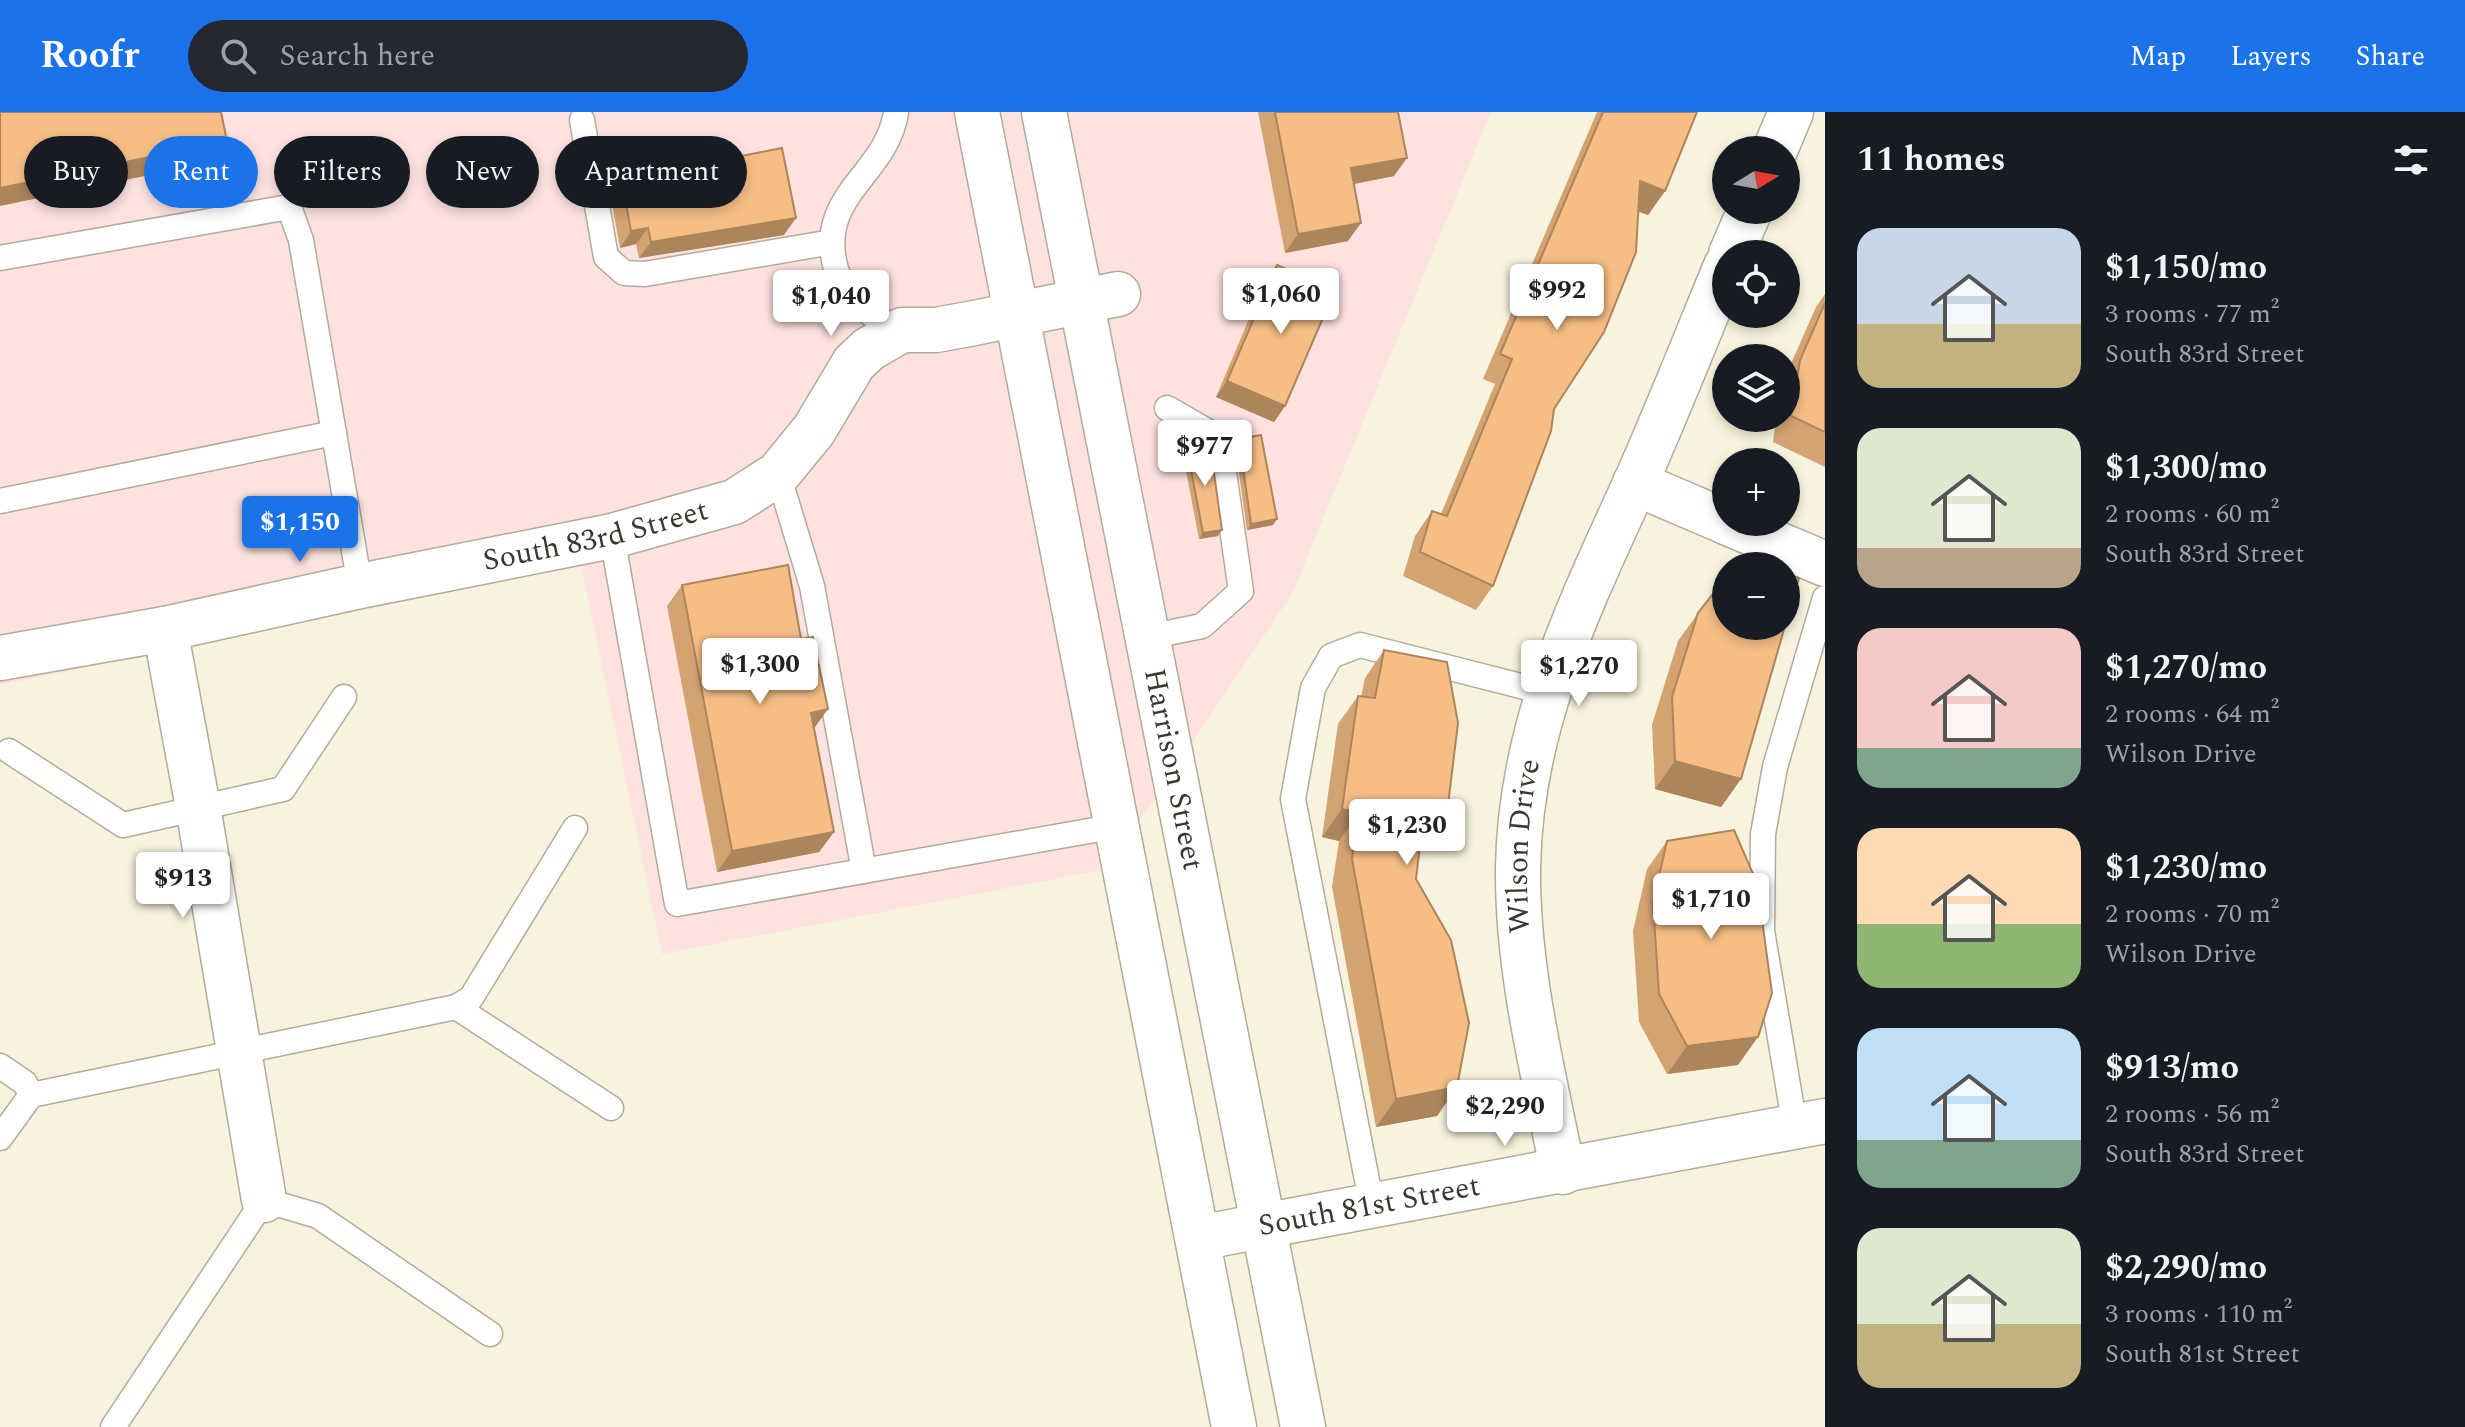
<!DOCTYPE html>
<html lang="en">
<head>
<meta charset="utf-8">
<style>
  :root { --surface:#171b24; --page:#242831; --text:#f1f3f6; --muted:#9ea1a6; --accent:#1a73e8 }
  body { margin:0; font-family:Spectral,serif; background:var(--page); color:var(--text); height:100vh; display:flex; flex-direction:column; font-size:30px; white-space:nowrap }
  * { box-sizing:border-box; margin:0 }
  p { font-size:26px; color:var(--muted) }
  .icon { flex:none; width:44px; height:44px; fill:none; stroke:currentColor; stroke-width:2; stroke-linecap:round; stroke-linejoin:round }
  .map { position:relative; flex:1; overflow:hidden }
  .drawer { display:flex; flex-direction:column; background:var(--surface); width:640px }
  .drawer>* { flex:none }
  .top-card { position:absolute; left:24px; top:24px; width:760px; height:72px; display:flex; gap:16px }
  .needle { width:52px; rotate:79deg }
  .tools { position:absolute; left:1712px; top:24px; display:grid; gap:16px }
  .tools a { display:grid; place-items:center; width:88px; height:88px; border-radius:50%; background:var(--surface); box-shadow:0 4px 12px #0003; font-size:40px }
  .price { position:absolute; translate:-50% -68px; padding:0 18px; border-radius:8px; background:#fff; color:#222; font-size:26px; line-height:52px; filter:drop-shadow(0 2px 4px #0008) }
  .price::after { content:''; position:absolute; left:50%; top:48px; width:24px; height:18px; margin-left:-12px; background:inherit; clip-path:polygon(0 0,100% 0,50% 100%) }
  .price.active { background:var(--accent); color:#fff }
  ul { padding:0; list-style:none }
  li { display:flex; align-items:center; gap:24px; height:200px; padding:0 32px }
  li span { display:grid; place-items:center; flex:none; width:224px; height:160px; border-radius:24px; color:#555 }
  li>.icon { margin-inline-start:auto }
  span .icon { width:96px; height:96px; fill:#fffc; stroke-width:1 }
  li b { font-size:34px }
  h2 { display:flex; justify-content:space-between; align-items:center; height:96px; padding:0 32px; font-size:34px }
  .tag { padding:0 28px; border-radius:36px; background:var(--surface); box-shadow:0 4px 12px #0003; font-size:28px; line-height:72px }
  .tag.active { background:var(--accent); color:#fff }
  header { display:flex; align-items:center; gap:48px; box-sizing:border-box; height:112px; padding:0 40px; background:var(--accent); color:#fff }
  header strong { font-size:38px }
  nav { display:flex; gap:44px; margin-inline-start:auto; font-size:28px }
  .search { width:560px; height:72px; background:var(--page); display:flex; align-items:center; gap:20px; box-sizing:border-box; padding:0 28px; border-radius:44px; color:var(--muted); font-size:30px }
  main { display:flex; flex:1; min-height:0 }
  .map>svg:first-child { display:block }
  .commercial { fill:#fde2e0 }
  .lines { fill:none; stroke-linecap:round; stroke-linejoin:round }
  .lane-casing { stroke:#b1ac99; stroke-width:27 }
  .street-casing { stroke:#b1ac99; stroke-width:47 }
  .primary-casing { stroke:#b1ac99; stroke-width:47 }
  .lane { stroke:#fff; stroke-width:24 }
  .street { stroke:#fff; stroke-width:44 }
  .primary { stroke:#fff; stroke-width:44 }
  .wall { fill:#d4a372 }
  .shaded-wall { fill:#ac855d }
  .building { fill:#f6be85; stroke:#ac855d; stroke-width:2 }
  .labels { text-anchor:middle; dominant-baseline:central; stroke-width:6; stroke-linejoin:round; paint-order:stroke }
  .street-label { font-size:30px; fill:#393830; stroke:#fff }
</style>
</head>
<body>
<header>
<strong>Roofr</strong>
<div class="search"><svg class="icon" aria-label="search" viewBox="0 0 24 24"><circle cx="10" cy="10" r="6"/><path d="M15 15l6 6"/></svg>Search here</div>
<nav><a>Map</a><a>Layers</a><a>Share</a></nav>
</header>
<main>
<div class="map">
<svg width="1825" height="1315" viewBox="0 0 1825 1315">
  <rect width="100%" height="100%" fill="#f8f3df"/>
  <path class="commercial" d="M 0,0 L 1491,0 L 1292,482 L 1107,757 L 662,842 L 581,453 L 0,573 Z"/>
  <g class="lines">
    <defs>
      <g id="lane">
        <path d="M 896,0 C 887,63 815,83 836,157 C 845,188 873,207 902,218"/>
        <path d="M 582,8 L 606,145 L 624,161 L 645,162 L 832,130"/>
        <path d="M 0,146 L 289,95 L 301,128 L 360,474"/>
        <path d="M 778,362 L 812,474 L 864,759"/>
        <path d="M 0,389 L 334,321"/>
        <path d="M 612,424 L 677,792 L 1117,714"/>
        <path d="M 1148,525 L 1202,514 L 1241,479 L 1219,326 L 1167,296"/>
        <path d="M 9,639 L 123,713 L 283,677 L 344,585"/>
        <path d="M 456,895 L 611,996"/>
        <path d="M 0,954 L 25,971 L 31,983"/>
        <path d="M 1795,1015 L 1762,819 L 1763,722 L 1775,655 L 1825,486"/>
        <path d="M 0,1026 L 31,983 L 456,895 L 471,886 L 575,716"/>
        <path d="M 1372,1094 L 1293,687 L 1313,576 L 1331,544 L 1360,533 L 1548,581"/>
        <path d="M 113,1315 L 264,1088 L 318,1104 L 490,1222"/>
      </g>
      <g id="street">
        <path d="M 1775,38 L 1791,0"/>
        <path d="M 1731,142 L 1750,98"/>
        <path d="M 1635,371 L 1726,410"/>
        <path d="M 1726,410 L 1825,452"/>
        <path d="M 165,517 L 198,695 L 264,1088"/>
        <path id="s1" d="M 0,546 L 165,517 L 360,474 L 612,424 L 734,390 L 778,362 L 814,318 L 854,251 L 869,237 L 902,218 L 936,218 L 969,212 L 1118,182"/>
        <path id="s2" d="M 1563,1060 C 1543,959 1517,859 1518,756 C 1520,615 1578,497 1635,372 C 1667,300 1696,227 1726,154"/>
        <path id="s3" d="M 1198,1126 L 1825,1009"/>
      </g>
      <g id="primary">
        <path d="M 977,0 L 1234,1315"/>
        <path id="s4" d="M 1044,0 L 1303,1315"/>
      </g>
    </defs>
    <use href="#lane" class="lane-casing"/>
    <use href="#street" class="street-casing"/>
    <use href="#primary" class="primary-casing"/>
    <use href="#lane" class="lane"/>
    <use href="#street" class="street"/>
    <use href="#primary" class="primary"/>
  </g>
  <g class="wall">
    <path d="M 1258,0 L 1398,0 L 1394,64 L 1354,72 L 1348,129 L 1285,141 Z"/>
    <path d="M 1597,0 L 1697,0 L 1665,79 L 1648,103 L 1638,100 L 1554,297 L 1493,474 L 1476,498 L 1403,464 L 1415,424 L 1432,399 L 1441,402 L 1495,272 L 1483,267 Z"/>
    <path d="M 637,65 L 784,123 L 639,146 L 636,132 L 620,136 L 612,92 L 623,75 L 631,74 Z"/>
    <path d="M 1277,153 L 1285,294 L 1274,310 L 1216,285 L 1265,169 Z"/>
    <path d="M 1825,182 L 1825,355 L 1773,330 L 1776,306 L 1786,306 L 1786,263 L 1816,195 Z"/>
    <path d="M 1239,327 L 1277,407 L 1273,413 L 1247,418 L 1235,333 Z"/>
    <path d="M 1187,337 L 1218,424 L 1199,427 L 1183,343 Z"/>
    <path d="M 682,473 L 814,617 L 834,720 L 819,740 L 717,760 L 667,494 Z"/>
    <path d="M 1698,501 L 1741,667 L 1721,695 L 1655,677 L 1652,613 L 1678,529 Z"/>
    <path d="M 1384,538 L 1427,729 L 1420,736 L 1416,767 L 1457,975 L 1437,1004 L 1376,1015 L 1332,775 L 1339,729 L 1322,725 L 1338,612 L 1358,584 L 1361,585 L 1365,566 Z"/>
    <path d="M 1667,729 L 1738,953 L 1667,962 L 1639,910 L 1633,819 L 1647,757 Z"/>
  </g>
  <g class="shaded-wall">
    <path d="M 227,29 L 212,50 L 0,94 L 0,76 Z"/>
    <path d="M 1407,46 L 1394,64 L 1338,75 L 1351,56 Z"/>
    <path d="M 1640,69 L 1665,79 L 1648,103 L 1623,93 Z"/>
    <path d="M 796,106 L 784,123 L 639,146 L 651,130 Z"/>
    <path d="M 1361,111 L 1348,129 L 1285,141 L 1298,122 Z"/>
    <path d="M 648,116 L 636,132 L 620,136 L 631,119 Z"/>
    <path d="M 1227,269 L 1285,294 L 1274,310 L 1216,285 Z"/>
    <path d="M 1277,407 L 1273,413 L 1247,418 L 1251,412 Z"/>
    <path d="M 1222,418 L 1218,424 L 1199,427 L 1203,421 Z"/>
    <path d="M 828,597 L 813,618 L 811,601 Z"/>
    <path d="M 1675,649 L 1741,667 L 1721,695 L 1655,677 Z"/>
    <path d="M 1342,697 L 1359,701 L 1339,729 L 1322,725 Z"/>
    <path d="M 1447,701 L 1427,729 L 1402,752 L 1421,724 Z"/>
    <path d="M 834,720 L 819,740 L 717,760 L 732,739 Z"/>
    <path d="M 1758,925 L 1738,953 L 1667,962 L 1687,934 Z"/>
    <path d="M 1457,975 L 1437,1004 L 1376,1015 L 1396,987 Z"/>
  </g>
  <g class="building">
    <path d="M 0,0 L 221,0 L 227,29 L 0,76 Z"/>
    <path d="M 1275,0 L 1398,0 L 1407,46 L 1351,56 L 1361,111 L 1298,122 Z"/>
    <path d="M 1603,0 L 1697,0 L 1665,79 L 1640,69 L 1636,140 L 1604,220 L 1554,297 L 1551,319 L 1493,474 L 1420,440 L 1432,399 L 1447,404 L 1512,247 L 1500,242 Z"/>
    <path d="M 782,36 L 796,106 L 651,130 L 648,116 L 631,119 L 623,75 L 639,72 L 637,65 Z"/>
    <path d="M 1277,153 L 1335,178 L 1285,294 L 1227,269 Z"/>
    <path d="M 1825,191 L 1825,320 L 1791,304 L 1800,248 Z"/>
    <path d="M 1261,323 L 1277,407 L 1251,412 L 1239,327 Z"/>
    <path d="M 1210,333 L 1222,418 L 1203,421 L 1187,337 Z"/>
    <path d="M 1739,449 L 1757,454 L 1735,454 Z"/>
    <path d="M 788,453 L 801,527 L 813,525 L 828,597 L 811,601 L 834,720 L 732,739 L 682,473 Z"/>
    <path d="M 1786,463 L 1799,466 L 1786,510 Z"/>
    <path d="M 1726,465 L 1726,514 L 1785,514 L 1741,667 L 1675,649 L 1672,585 L 1698,501 Z"/>
    <path d="M 1384,538 L 1447,550 L 1458,611 L 1447,701 L 1421,724 L 1416,767 L 1451,828 L 1469,911 L 1457,975 L 1396,987 L 1352,747 L 1359,701 L 1342,697 L 1358,584 L 1375,586 Z"/>
    <path d="M 1734,718 L 1757,771 L 1772,881 L 1758,925 L 1687,934 L 1659,882 L 1653,791 L 1667,729 Z"/>
  </g>
  <g class="labels">
    <g class="street-label">
      <text stroke="none"><textPath href="#s1" startOffset="608">South 83rd Street</textPath></text>
      <text stroke="none"><textPath href="#s4" startOffset="670">Harrison Street</textPath></text>
      <text stroke="none"><textPath href="#s2" startOffset="330">Wilson Drive</textPath></text>
      <text stroke="none"><textPath href="#s3" startOffset="174">South 81st Street</textPath></text>
    </g>
  </g>
</svg>
<div class="tools">
<a><svg class="needle" viewBox="-14 -14 28 28"><path d="M0-13l5 13h-10z" fill="#e53935"/><path d="M0 13l5-13h-10z" fill="#9ea1a6"/></svg></a>
<a><svg class="icon" aria-label="locate" viewBox="0 0 24 24"><circle cx="12" cy="12" r="6"/><path d="M12 2v4M12 18v4M2 12h4M18 12h4"/></svg></a>
<a><svg class="icon" aria-label="layers" viewBox="0 0 24 24"><path d="M12 4l9 5-9 5-9-5zM3 14l9 5 9-5"/></svg></a>
<a>+</a>
<a>−</a>
</div>
<b class="price" style="left:1557px;top:220px">$992</b>
<b class="price" style="left:1281px;top:224px">$1,060</b>
<b class="price" style="left:831px;top:226px">$1,040</b>
<b class="price" style="left:1205px;top:376px">$977</b>
<b class="price active" style="left:300px;top:452px">$1,150</b>
<b class="price" style="left:760px;top:594px">$1,300</b>
<b class="price" style="left:1579px;top:596px">$1,270</b>
<b class="price" style="left:1407px;top:755px">$1,230</b>
<b class="price" style="left:183px;top:808px">$913</b>
<b class="price" style="left:1711px;top:829px">$1,710</b>
<b class="price" style="left:1505px;top:1036px">$2,290</b>
<div class="top-card">
<a class="tag">Buy</a>
<a class="tag active">Rent</a>
<a class="tag">Filters</a>
<a class="tag">New</a>
<a class="tag">Apartment</a>
</div>
</div>
<section class="drawer">
<h2>11 homes<svg class="icon" aria-label="filters" viewBox="0 0 24 24"><path d="M4 7h16M4 17h16"/><circle cx="9" cy="7" r="2"/><circle cx="15" cy="17" r="2"/></svg></h2>
<ul>
<li><span style="background:linear-gradient(#c9d6e8 60%,#c2b280 0)"><svg class="icon" aria-label="home" viewBox="0 0 24 24"><path d="M3 11l9-7 9 7M6 9v11h12V9"/></svg></span><div><b>$1,150/mo</b><p>3 rooms · 77 m²</p><p>South 83rd Street</p></div></li>
<li><span style="background:linear-gradient(#dfe7d0 75%,#b9a48a 0)"><svg class="icon" aria-label="home" viewBox="0 0 24 24"><path d="M3 11l9-7 9 7M6 9v11h12V9"/></svg></span><div><b>$1,300/mo</b><p>2 rooms · 60 m²</p><p>South 83rd Street</p></div></li>
<li><span style="background:linear-gradient(#f6c9c9 75%,#7fa58c 0)"><svg class="icon" aria-label="home" viewBox="0 0 24 24"><path d="M3 11l9-7 9 7M6 9v11h12V9"/></svg></span><div><b>$1,270/mo</b><p>2 rooms · 64 m²</p><p>Wilson Drive</p></div></li>
<li><span style="background:linear-gradient(#ffd9b3 60%,#8fb573 0)"><svg class="icon" aria-label="home" viewBox="0 0 24 24"><path d="M3 11l9-7 9 7M6 9v11h12V9"/></svg></span><div><b>$1,230/mo</b><p>2 rooms · 70 m²</p><p>Wilson Drive</p></div></li>
<li><span style="background:linear-gradient(#bfe0f5 70%,#7fa58c 0)"><svg class="icon" aria-label="home" viewBox="0 0 24 24"><path d="M3 11l9-7 9 7M6 9v11h12V9"/></svg></span><div><b>$913/mo</b><p>2 rooms · 56 m²</p><p>South 83rd Street</p></div></li>
<li><span style="background:linear-gradient(#dfe7d0 60%,#c2b280 0)"><svg class="icon" aria-label="home" viewBox="0 0 24 24"><path d="M3 11l9-7 9 7M6 9v11h12V9"/></svg></span><div><b>$2,290/mo</b><p>3 rooms · 110 m²</p><p>South 81st Street</p></div></li>
</ul>
</section>
</main>
</body>
</html>
